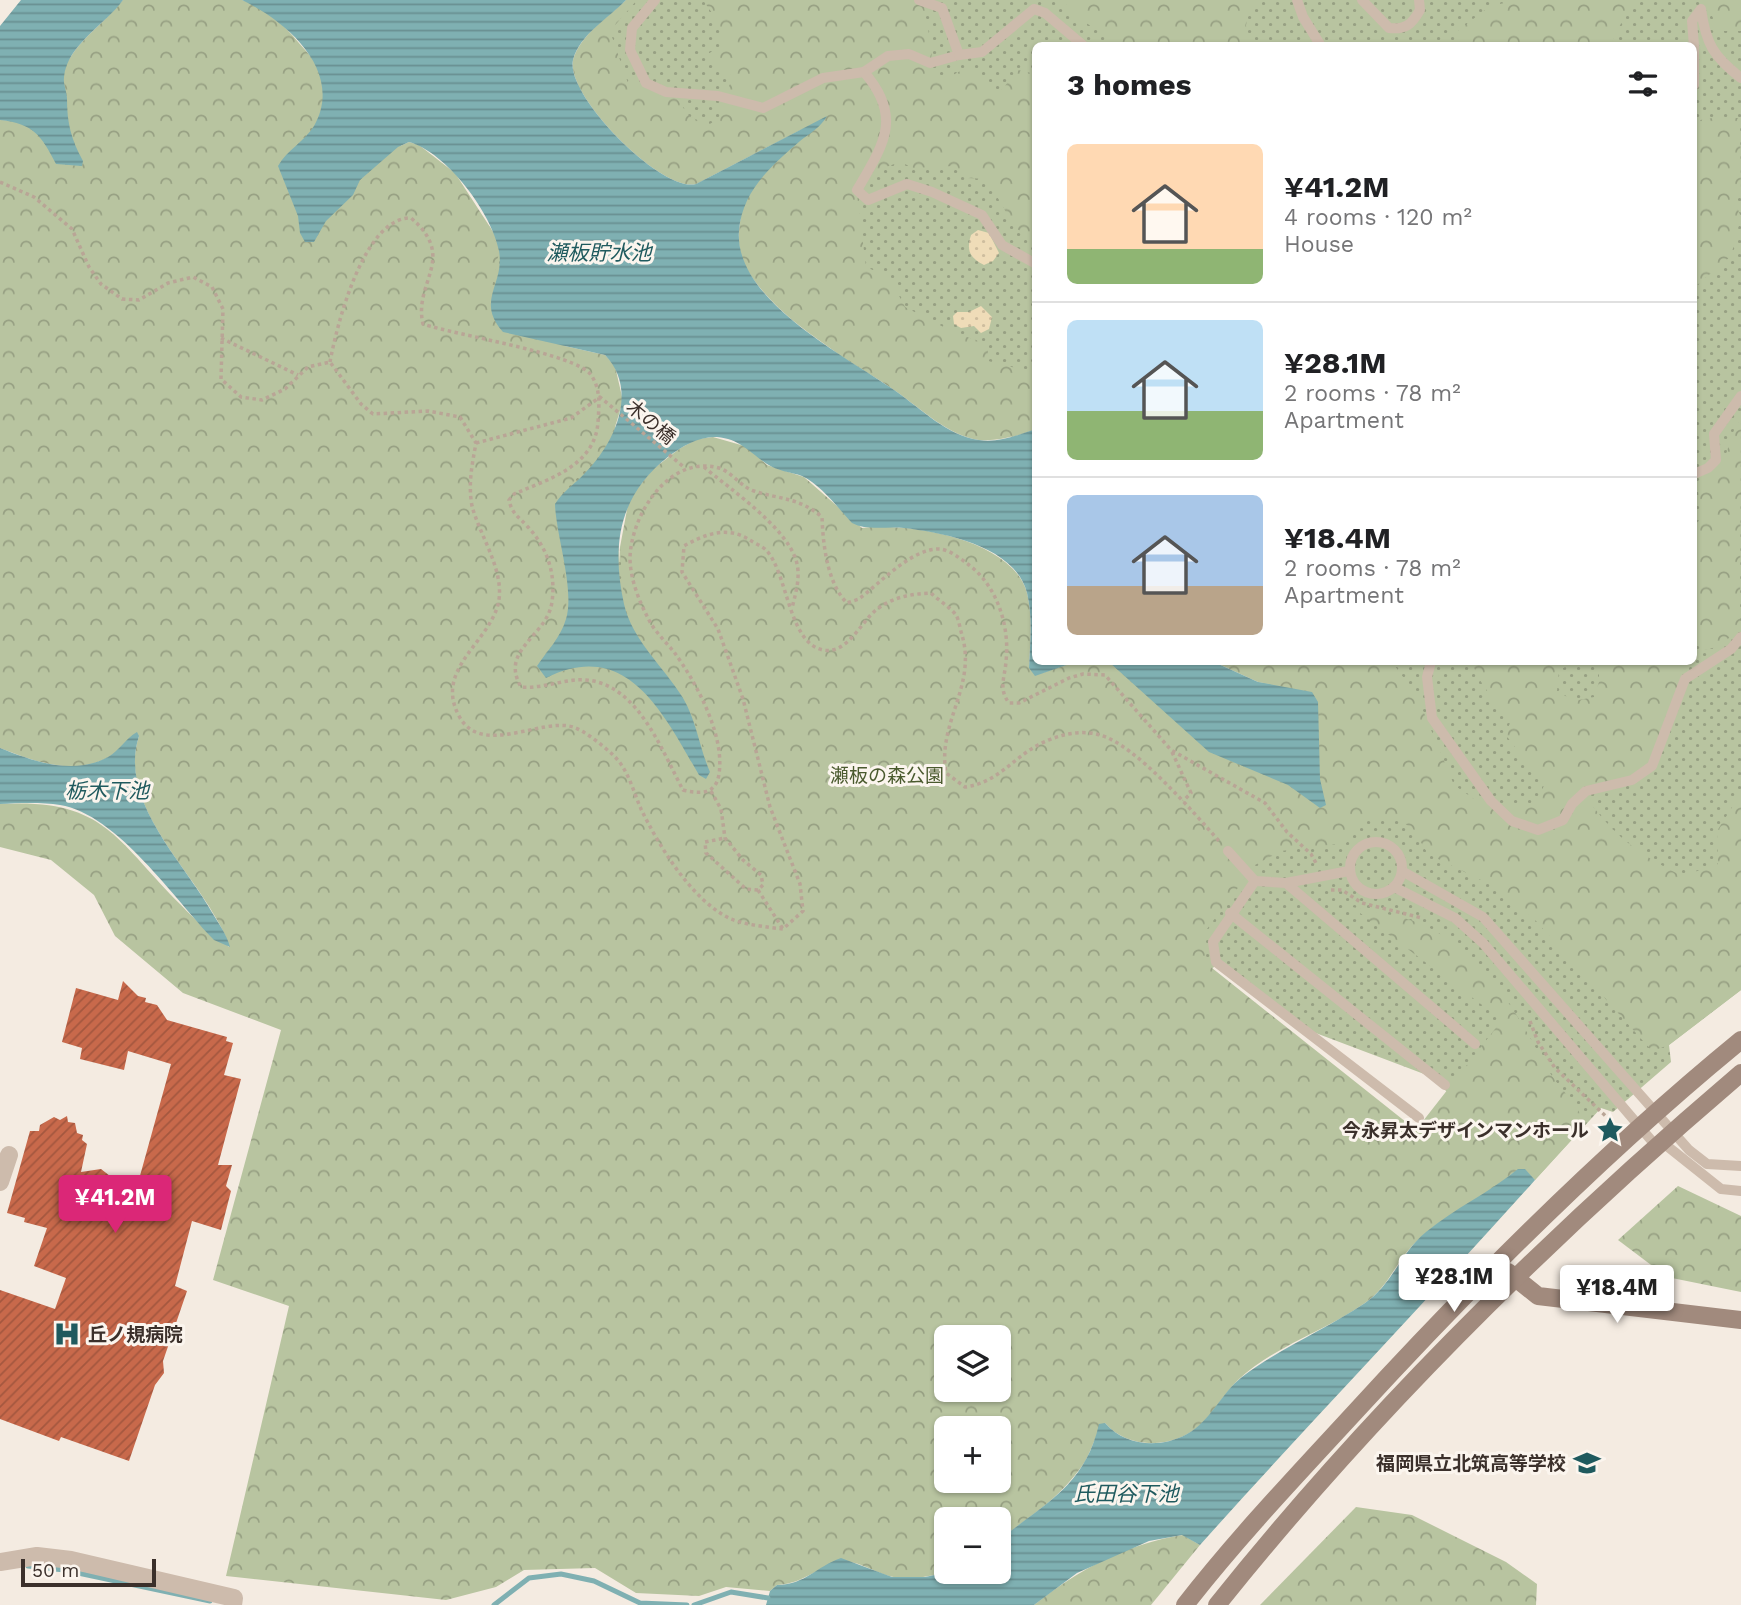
<!DOCTYPE html>
<html lang="en">
<head>
<meta charset="utf-8">
<style>
  :root { --surface:#fff; --page:#f2f2f2; --text:#202124; --muted:#757577; --line:#e0e0e0; --accent:#db2777 }
  body { margin:0; font-family:"Work Sans","Noto Sans JP",sans-serif; background:var(--page); color:var(--text); height:100vh; display:flex; flex-direction:column; font-size:26px; white-space:nowrap }
  * { box-sizing:border-box; margin:0 }
  p { font-size:23px; color:var(--muted) }
  .icon { flex:none; width:38px; height:38px; fill:none; stroke:currentColor; stroke-width:2; stroke-linecap:round; stroke-linejoin:round }
  .map { position:relative; flex:1; overflow:hidden }
  .panel { position:absolute; left:1032px; top:42px; width:665px; height:623px; display:flex; flex-direction:column; background:var(--surface); border-radius:10px; box-shadow:0 2px 5px #0004 }
  .panel>* { flex:none }
  .controls { position:absolute; left:934px; top:1325px; display:grid; gap:14px }
  .controls a { display:grid; place-items:center; width:77px; height:77px; border-radius:10px; background:var(--surface); box-shadow:0 2px 5px #0004; font-size:35px }
  .scale { position:absolute; left:21px; bottom:18px; width:135px; box-sizing:border-box; padding-left:7px; border:4px solid #3b302b; border-top:0; font-size:19px; line-height:24px; white-space:nowrap; color:#3b302b; -webkit-text-stroke:5px #fbf5ee; paint-order:stroke }
  .price { position:absolute; translate:-50% -60px; padding:0 16px; border-radius:7px; background:#fff; color:#222; font-size:23px; line-height:46px; filter:drop-shadow(0 2px 4px #0008) }
  .price::after { content:''; position:absolute; left:50%; top:42px; width:21px; height:16px; margin-left:-10px; background:inherit; clip-path:polygon(0 0,100% 0,50% 100%) }
  .price.selected { background:var(--accent); color:#fff }
  ul { padding:0; list-style:none }
  li { display:flex; align-items:center; gap:21px; height:175px; padding:0 35px }
  li+li { border-top:2px solid var(--line) }
  li span { display:grid; place-items:center; flex:none; width:196px; height:140px; border-radius:10px; color:#555 }
  li>.icon { margin-inline-start:auto }
  span .icon { width:84px; height:84px; fill:#fffc; stroke-width:1 }
  li b { font-size:30px }
  h2 { display:flex; justify-content:space-between; align-items:center; height:84px; padding:0 35px; font-size:30px }
  .map>svg:first-child { display:block }
  .grass { fill:url(#grass-dots) }
  .forest { fill:url(#forest-crowns); fill-rule:evenodd }
  .sand { fill:url(#sand-dots) }
  .water { fill:url(#water-rules) }
  .lines { fill:none; stroke-linecap:round; stroke-linejoin:round }
  .stream { stroke:#7fb0b2; stroke-width:5 }
  .building { fill:url(#building-hatch) }
  .path { stroke:#b9a596; stroke-width:3.5; stroke-dasharray:3.5 3.5; stroke-linecap:butt }
  .lane { stroke:#cdbbac; stroke-width:10 }
  .street { stroke:#cdbbac; stroke-width:18 }
  .secondary { stroke:#a18a7d; stroke-width:18 }
  .labels { text-anchor:middle; dominant-baseline:central; stroke-width:6; stroke-linejoin:round; paint-order:stroke }
  .street-label { font-size:19px; fill:#3b302b; stroke:#fbf5ee }
  .park-label { font-size:19px; fill:#4a5a2e; stroke:#fbf5ee }
  .poi-label { font-size:19px; font-weight:bold; fill:#3b302b; stroke:#fbf5ee; text-anchor:end }
  .water-label { font-size:21px; font-style:italic; fill:#1f5a5e; stroke:#fbf5ee }
</style>
</head>
<body>
<div class="map">
<svg width="1741" height="1605" viewBox="0 0 1741 1605">
  <defs>
    <pattern id="grass-dots" width="8" height="8" patternUnits="userSpaceOnUse" patternTransform="scale(1.75)"><rect width="8" height="8" fill="#b8c4a0"/><path d="M2 2h.1M6 6h.1" fill="none" stroke="#97a083" stroke-width="1.8" stroke-linecap="round"/></pattern>
    <pattern id="forest-crowns" width="20" height="18" patternUnits="userSpaceOnUse" patternTransform="scale(1.75)"><rect width="20" height="18" fill="#b8c4a0"/><path d="M2 6a3 3 0 1 1 6 0M12 15a3 3 0 1 1 6 0" fill="none" stroke="#97a083"/></pattern>
    <pattern id="sand-dots" width="8" height="8" patternUnits="userSpaceOnUse" patternTransform="scale(1.75)"><rect width="8" height="8" fill="#efdcb8"/><path d="M2 2h.1M6 6h.1" fill="none" stroke="#cebd9e" stroke-width="1.8" stroke-linecap="round"/></pattern>
    <pattern id="water-rules" width="6" height="5" patternUnits="userSpaceOnUse" patternTransform="scale(1.75)"><rect width="6" height="5" fill="#7fb0b2"/><path d="M0 2.5h6" fill="none" stroke="#699091"/></pattern>
    <pattern id="building-hatch" width="6" height="6" patternUnits="userSpaceOnUse" patternTransform="scale(1.75)"><rect width="6" height="6" fill="#c8694b"/><path d="M-1 1l2-2M0 6l6-6M5 7l2-2" fill="none" stroke="#a4573f"/></pattern>
  </defs>
  <rect width="100%" height="100%" fill="#f4ebe1"/>
  <path class="grass" d="M 123,0 L 242,0 L 490,227 L 615,427 L 619,565 L 620,547 L 1035,676 L 1075,662 L 1109,662 L 1279,685 L 1214,662 L 1694,662 L 1694,46 L 1036,46 L 1036,429 L 1013,437 L 894,389 L 842,357 L 778,307 L 802,127 L 696,184 L 577,87 L 626,0 L 1741,0 L 1741,990 L 1669,1045 L 1671,1062 L 1613,1112 L 1601,1108 L 1535,1180 L 1432,1077 L 1313,1032 L 1222,961 L 1206,973 L 766,945 L 0,120 L 13,121 Z"/>
  <g class="forest">
    <path d="M 123,0 C 156,0 210,0 241,0 C 259,3 281,22 293,36 C 301,46 313,57 319,69 C 338,106 300,142 278,166 L 298,216 L 300,233 L 314,242 L 326,221 L 353,195 L 360,180 L 398,147 L 409,142 L 419,145 L 455,173 L 490,227 L 499,252 L 489,303 L 503,332 L 605,355 L 615,366 L 623,401 L 615,427 L 603,452 L 563,492 L 556,523 L 563,549 L 567,617 L 560,635 L 537,666 L 546,678 C 629,637 664,715 699,775 L 710,772 L 699,729 L 683,698 L 633,631 L 624,604 L 620,547 L 629,499 L 652,470 L 679,449 L 697,439 L 713,437 L 748,447 L 767,465 L 804,477 L 862,528 C 907,522 1013,539 1027,593 C 1033,617 1030,643 1029,668 L 1042,673 L 1075,662 L 1109,662 L 1209,752 L 1288,785 L 1320,808 L 1318,702 L 1313,692 L 1258,682 L 1214,662 L 1392,662 L 1417,696 L 1454,785 L 1477,801 L 1524,807 L 1539,799 L 1544,785 L 1505,734 L 1511,721 L 1497,711 C 1492,691 1476,682 1473,662 L 1576,662 L 1559,670 L 1557,691 L 1574,701 L 1594,697 L 1599,682 L 1599,662 L 1685,662 C 1677,685 1662,749 1646,765 C 1630,781 1597,781 1578,786 C 1610,832 1632,851 1682,876 L 1718,864 L 1717,831 L 1741,793 L 1741,990 L 1669,1045 L 1652,1051 L 1536,921 L 1491,885 L 1428,854 L 1413,829 L 1395,817 L 1369,818 L 1346,843 L 1281,851 L 1255,865 L 1204,933 L 1207,964 L 1416,1130 L 1502,1020 L 1352,907 C 1374,912 1399,915 1419,923 C 1482,950 1516,1011 1547,1068 C 1559,1089 1577,1101 1585,1125 L 1535,1180 L 1525,1169 C 1511,1170 1502,1185 1490,1192 C 1463,1209 1434,1222 1412,1246 C 1394,1265 1389,1286 1365,1303 C 1326,1331 1274,1346 1238,1380 C 1224,1393 1215,1412 1200,1425 C 1174,1449 1128,1450 1105,1423 C 1094,1435 1092,1452 1082,1466 C 1058,1500 1030,1516 999,1540 L 999,1519 L 947,1519 L 947,1572 L 949,1572 C 930,1576 909,1581 889,1576 C 877,1573 860,1562 848,1562 C 820,1563 805,1584 777,1585 L 770,1591 L 726,1587 L 699,1596 L 636,1593 L 595,1568 L 524,1570 L 496,1587 L 446,1600 L 226,1576 L 289,1306 L 213,1280 L 281,1030 L 183,993 L 115,936 L 94,895 L 51,860 L 0,847 L 0,804 C 105,798 115,839 181,905 C 195,921 213,933 229,947 C 227,937 221,927 216,918 C 187,865 117,801 139,736 C 129,743 118,752 107,758 C 72,776 33,761 0,748 L 0,120 C 34,124 41,135 56,164 L 82,166 L 83,161 C 71,139 67,123 67,99 C 67,92 63,84 64,77 C 67,45 106,24 123,0 ZM 947,1337 L 999,1337 L 999,1390 L 947,1390 ZM 947,1428 L 999,1428 L 999,1480 L 947,1480 Z"/>
    <path d="M 626,0 L 637,0 L 610,31 L 629,86 L 666,83 L 689,116 L 708,125 L 720,118 L 725,94 L 734,76 L 717,71 L 704,56 L 722,46 L 719,23 L 703,0 L 923,0 L 932,52 L 929,71 L 944,80 L 971,65 L 999,93 L 1018,70 L 1036,74 L 1036,239 L 1015,228 L 987,179 L 967,178 L 953,166 L 914,168 L 900,162 L 855,178 L 866,267 L 889,277 L 905,307 L 955,333 L 988,344 L 988,361 L 1036,373 L 1036,429 C 1018,435 998,442 979,440 C 949,436 921,409 897,392 C 845,355 780,324 746,268 C 737,253 738,232 741,216 C 749,174 797,144 826,117 L 696,184 C 662,193 565,95 573,60 C 580,35 608,17 626,0 Z"/>
    <path d="M 1062,0 L 1262,0 L 1250,9 L 1246,25 L 1248,46 L 1120,45 L 1077,17 Z"/>
    <path d="M 1519,0 L 1633,0 L 1610,45 L 1456,45 L 1455,33 L 1490,6 Z"/>
    <path d="M 1710,0 L 1741,0 L 1741,31 L 1719,31 L 1708,7 Z"/>
    <path d="M 1713,118 L 1740,118 L 1741,192 L 1735,202 L 1741,217 L 1731,256 L 1696,286 L 1694,293 L 1694,121 Z"/>
    <path d="M 1741,420 L 1740,628 L 1720,646 L 1705,650 L 1696,637 L 1694,638 L 1694,525 L 1701,519 L 1697,482 L 1726,454 L 1736,424 Z"/>
    <path d="M 1678,1186 L 1741,1216 L 1741,1292 L 1667,1277 L 1618,1240 Z"/>
    <path d="M 1356,1507 L 1412,1515 L 1506,1562 L 1537,1584 L 1536,1605 L 1260,1605 Z"/>
    <path d="M 1183,1535 L 1200,1545 L 1151,1605 L 1034,1605 C 1079,1569 1126,1544 1183,1535 Z"/>
  </g>
  <g class="sand">
    <path d="M 978,230 L 989,233 L 999,253 L 993,261 L 984,265 C 970,258 966,251 971,235 Z"/>
    <path d="M 981,306 L 992,317 L 989,329 L 981,333 L 974,326 L 961,328 L 954,324 L 953,316 L 957,312 L 969,312 Z"/>
  </g>
  <g class="water">
    <path d="M 21,0 L 123,0 C 106,24 67,45 64,77 C 63,84 67,92 67,99 C 67,123 71,139 83,161 L 82,166 L 56,164 C 41,135 34,124 0,120 L 0,26 Z"/>
    <path d="M 242,0 L 626,0 C 608,19 580,34 573,60 C 565,95 662,193 696,184 L 827,116 C 821,127 809,134 800,141 C 771,166 742,191 739,231 C 734,301 848,357 897,392 C 921,409 948,436 979,440 C 998,443 1018,435 1036,429 L 1036,662 L 1075,662 L 1035,676 L 1029,668 C 1030,643 1033,618 1027,593 C 1015,546 945,533 904,528 C 887,526 867,531 852,523 C 838,508 821,485 802,476 C 791,472 777,471 767,464 C 749,452 740,439 717,437 C 699,436 683,446 669,456 C 619,495 611,544 624,604 C 632,640 664,667 683,698 C 697,722 699,747 710,772 L 706,779 L 699,775 C 664,715 628,637 546,678 L 537,666 C 547,651 561,637 566,619 C 575,589 556,536 555,504 C 563,491 575,484 585,473 C 615,443 639,390 605,355 L 503,332 C 475,300 505,285 499,251 C 492,213 446,152 409,142 L 398,147 L 360,180 L 353,195 L 326,221 L 314,242 L 305,242 L 300,233 L 298,216 L 278,166 C 287,150 305,141 314,126 C 345,71 286,21 242,0 Z"/>
    <path d="M 1109,662 L 1214,662 L 1258,682 L 1312,692 L 1318,702 L 1320,779 L 1326,805 L 1320,808 L 1288,785 L 1209,752 Z"/>
    <path d="M 137,732 L 139,736 C 118,800 184,862 213,914 C 219,924 227,935 230,947 L 214,940 C 175,900 117,814 60,805 C 42,802 18,803 0,804 L 0,748 C 33,761 73,776 108,757 C 119,751 125,739 137,732 Z"/>
    <path d="M 1518,1169 L 1525,1169 L 1535,1180 C 1425,1303 1310,1422 1200,1545 L 1182,1535 L 1149,1541 L 1077,1573 L 1034,1605 L 766,1605 L 770,1591 L 777,1585 C 807,1584 815,1567 841,1558 L 892,1577 L 925,1577 L 949,1572 L 999,1572 L 999,1540 C 1044,1504 1085,1486 1099,1424 L 1105,1423 C 1125,1446 1160,1449 1187,1434 C 1211,1421 1221,1393 1242,1377 C 1280,1348 1325,1330 1365,1303 C 1392,1285 1401,1252 1426,1232 C 1455,1208 1489,1193 1518,1169 Z"/>
  </g>
  <g class="lines">
    <g class="stream">
      <path d="M 28,1566 L 64,1570 L 210,1601"/>
      <path d="M 494,1605 L 529,1578 L 561,1574 L 594,1581 L 640,1603 L 687,1605"/>
      <path d="M 694,1605 L 731,1592 L 768,1598"/>
    </g>
  </g>
  <path class="building" d="M 123,981 L 138,996 L 146,998 L 145,1002 L 157,1005 L 167,1020 L 227,1037 L 226,1041 L 233,1043 L 224,1075 L 241,1079 L 218,1165 L 232,1165 L 226,1186 L 231,1191 L 221,1230 L 192,1221 L 175,1286 L 187,1291 L 163,1361 L 164,1373 L 155,1385 L 129,1461 L 61,1437 L 59,1441 L 0,1419 L 0,1290 L 55,1309 L 66,1278 L 34,1266 L 47,1228 L 24,1222 L 25,1218 L 7,1213 L 30,1131 L 39,1131 L 40,1125 L 54,1117 L 60,1120 L 67,1116 L 68,1122 L 75,1123 L 77,1133 L 83,1135 L 82,1140 L 87,1144 L 81,1172 L 101,1169 L 110,1176 L 138,1183 L 171,1064 L 128,1051 L 124,1070 L 80,1059 L 82,1048 L 62,1042 L 76,988 L 118,1000 Z"/>
  <g class="lines">
    <g class="path">
      <path d="M 0,182 L 34,197 L 72,229 L 89,267 L 101,284 L 122,299 L 139,300 L 168,283 L 193,277 L 212,287 L 223,309 L 221,379 L 241,397 L 262,400 L 285,389 L 308,367 L 330,362 L 361,404 L 373,414 L 428,411 L 460,417 L 476,443 C 472,465 468,484 472,506 C 480,537 508,575 497,608 C 484,646 435,671 459,716 C 481,758 541,717 573,727 C 585,731 602,745 612,754 C 628,768 633,791 641,809 C 659,846 692,901 731,919 C 746,925 767,927 783,929 L 803,911 L 800,884 L 770,807 L 743,699 L 718,629 L 682,572 L 684,546 C 705,534 727,526 748,539 C 754,543 762,546 766,550 C 788,573 788,643 823,650 C 847,655 861,622 876,610 C 892,597 911,594 931,593 C 938,600 950,607 956,615 C 959,620 960,629 962,635 C 977,686 937,723 946,773 L 965,787 C 997,783 1012,759 1038,745 C 1057,735 1080,729 1100,735 C 1136,745 1194,813 1219,841"/>
      <path d="M 221,338 L 298,375"/>
      <path d="M 330,362 C 337,324 364,217 411,218 C 458,258 413,282 423,324 C 455,335 577,354 591,375 C 601,389 599,406 598,422 C 595,466 549,479 514,494 L 509,500 C 512,514 518,516 527,526 C 547,547 556,573 552,602 C 547,637 499,649 521,687 C 544,689 566,678 586,680 C 638,684 662,751 683,790 C 700,794 716,795 719,774 C 725,735 696,682 674,652 C 665,641 654,631 648,618 C 639,601 630,578 630,558 C 631,514 670,454 719,468 C 732,472 741,487 754,491 C 782,500 798,497 822,517 C 823,544 827,583 847,603 L 859,599 C 880,583 912,548 940,549 C 950,550 961,559 969,565 C 997,586 1010,626 1006,661 C 1005,678 998,688 1009,703 L 1019,703 L 1069,678 L 1083,674 L 1105,675 L 1171,750 L 1265,803 L 1287,832 L 1311,854 L 1316,863"/>
      <path d="M 476,443 L 571,418 L 600,397 L 685,468"/>
      <path d="M 704,467 C 731,490 785,526 796,560 C 801,576 796,592 792,608"/>
      <path d="M 1172,752 L 1191,793 L 1183,801"/>
      <path d="M 711,791 L 721,809 L 725,838 L 743,860 L 761,875 L 763,885 L 758,890 L 746,889 L 706,853 L 705,842 L 725,838"/>
      <path d="M 758,890 L 783,929"/>
      <path d="M 1331,890 L 1342,890 L 1362,903 L 1422,918"/>
      <path d="M 1530,1021 L 1538,1042 L 1555,1068 L 1613,1123"/>
    </g>
    <g class="lane">
      <path d="M 655,0 L 632,28 L 630,50 L 646,83 L 666,92 L 718,96 L 763,108 L 823,78 L 864,72 L 888,56 L 909,54 L 930,63 L 959,55 L 942,8 L 919,0"/>
      <path d="M 1297,0 L 1303,17 L 1321,46"/>
      <path d="M 1362,0 L 1389,28 C 1406,30 1412,24 1420,10 L 1419,0"/>
      <path d="M 1694,46 L 1692,21 L 1701,9 C 1706,44 1713,56 1741,78"/>
      <path d="M 1694,50 L 1694,85"/>
      <path d="M 959,55 L 982,52 L 1034,9 L 1045,13 L 1084,46"/>
      <path d="M 864,72 C 903,117 884,144 857,190 L 868,200 L 907,184 L 932,192 L 982,215 L 1002,245 L 1036,264"/>
      <path d="M 1694,474 L 1708,468 L 1716,460 L 1714,434 L 1741,396"/>
      <path d="M 1431,662 L 1427,677 L 1432,718 L 1491,801 L 1512,821 L 1538,830 L 1563,820 L 1572,804 L 1586,791 L 1632,780 L 1652,766 L 1685,679 L 1731,649 L 1741,637"/>
      <circle cx="1376" cy="868" r="26"/>
      <path d="M 1228,851 L 1255,881 L 1286,883 L 1349,871"/>
      <path d="M 1402,871 L 1483,917 L 1689,1150 L 1707,1164 L 1741,1166"/>
      <path d="M 1255,881 L 1213,942 L 1216,962 L 1419,1118"/>
      <path d="M 1286,883 L 1475,1044"/>
      <path d="M 1394,887 L 1455,918 L 1483,943 L 1657,1147"/>
      <path d="M 1230,913 L 1445,1085"/>
      <path d="M 1662,1142 L 1721,1189 L 1741,1191"/>
    </g>
    <g class="street">
      <path d="M 0,1182 L 9,1155"/>
      <path d="M 0,1562 L 37,1556 L 71,1560 L 234,1598 L 233,1605"/>
    </g>
    <g class="secondary">
      <path d="M 1508,1272 L 1538,1296 L 1741,1320"/>
      <path d="M 1185,1605 C 1238,1537 1298,1474 1356,1411 C 1477,1279 1603,1153 1741,1040"/>
      <path d="M 1217,1605 C 1372,1411 1552,1234 1741,1073"/>
    </g>
  </g>
  <defs>
    <symbol id="sight-bare" viewBox="-9 -9 18 18"><path d="M0-6L1.8-2.2L6-1.7L2.9 1.2L3.7 5.4L0 3.3L-3.7 5.4L-2.9 1.2L-6-1.7L-1.8-2.2Z" fill="#1f5a5e" stroke="#fbf5ee" stroke-width="2.5" paint-order="stroke"/></symbol>
    <symbol id="hospital-bare" viewBox="-9 -9 18 18"><path d="M-5-5h3v3.5h4V-5h3V5h-3V1.5h-4V5h-3Z" fill="#1f5a5e" stroke="#fbf5ee" stroke-width="2.5" paint-order="stroke"/></symbol>
    <symbol id="school-bare" viewBox="-9 -9 18 18"><path d="M0-5L7-2L0 1L-7-2ZM-4 1L0 2.5L4 1V4Q0 6-4 4Z" fill="#1f5a5e" stroke="#fbf5ee" stroke-width="2.5" paint-order="stroke"/></symbol>
  </defs>
  <g fill-rule="evenodd">
    <use href="#sight-bare" x="1591" y="1111" width="38" height="38"/>
    <use href="#hospital-bare" x="48" y="1315" width="38" height="38"/>
    <use href="#school-bare" x="1568" y="1444" width="38" height="38"/>
  </g>
  <g class="labels">
    <g class="street-label">
      <text transform="translate(651 422) rotate(40)">木の橋</text>
    </g>
    <g class="park-label">
      <text x="887" y="775">瀬板の森公園</text>
    </g>
    <g class="poi-label">
      <text x="1589" y="1130">今永昇太デザインマンホール</text>
      <text x="88" y="1334" text-anchor="start">丘ノ規病院</text>
      <text x="1566" y="1463">福岡県立北筑高等学校</text>
    </g>
    <g class="water-label">
      <text x="599" y="252">瀬板貯水池</text>
      <text x="107" y="790">栃木下池</text>
      <text x="1126" y="1493">氏田谷下池</text>
    </g>
  </g>
</svg>
<div class="controls">
<a><svg class="icon" aria-label="layers" viewBox="0 0 24 24"><path d="M12 4l9 5-9 5-9-5zM3 14l9 5 9-5"/></svg></a>
<a>+</a>
<a>−</a>
</div>
<div class="scale">50 m</div>
<b class="price selected" style="left:115px;top:1235px">¥41.2M</b>
<b class="price" style="left:1454px;top:1314px">¥28.1M</b>
<b class="price" style="left:1617px;top:1325px">¥18.4M</b>
<section class="panel">
<h2>3 homes<svg class="icon" aria-label="filters" viewBox="0 0 24 24"><path d="M4 7h16M4 17h16"/><circle cx="9" cy="7" r="2"/><circle cx="15" cy="17" r="2"/></svg></h2>
<ul>
<li><span style="background:linear-gradient(#ffd9b3 75%,#8fb573 0)"><svg class="icon" aria-label="home" viewBox="0 0 24 24"><path d="M3 11l9-7 9 7M6 9v11h12V9"/></svg></span><div><b>¥41.2M</b><p>4 rooms · 120 m²</p><p>House</p></div></li>
<li><span style="background:linear-gradient(#bfe0f5 65%,#8fb573 0)"><svg class="icon" aria-label="home" viewBox="0 0 24 24"><path d="M3 11l9-7 9 7M6 9v11h12V9"/></svg></span><div><b>¥28.1M</b><p>2 rooms · 78 m²</p><p>Apartment</p></div></li>
<li><span style="background:linear-gradient(#a9c7e8 65%,#b9a48a 0)"><svg class="icon" aria-label="home" viewBox="0 0 24 24"><path d="M3 11l9-7 9 7M6 9v11h12V9"/></svg></span><div><b>¥18.4M</b><p>2 rooms · 78 m²</p><p>Apartment</p></div></li>
</ul>
</section>
</div>
</body>
</html>
